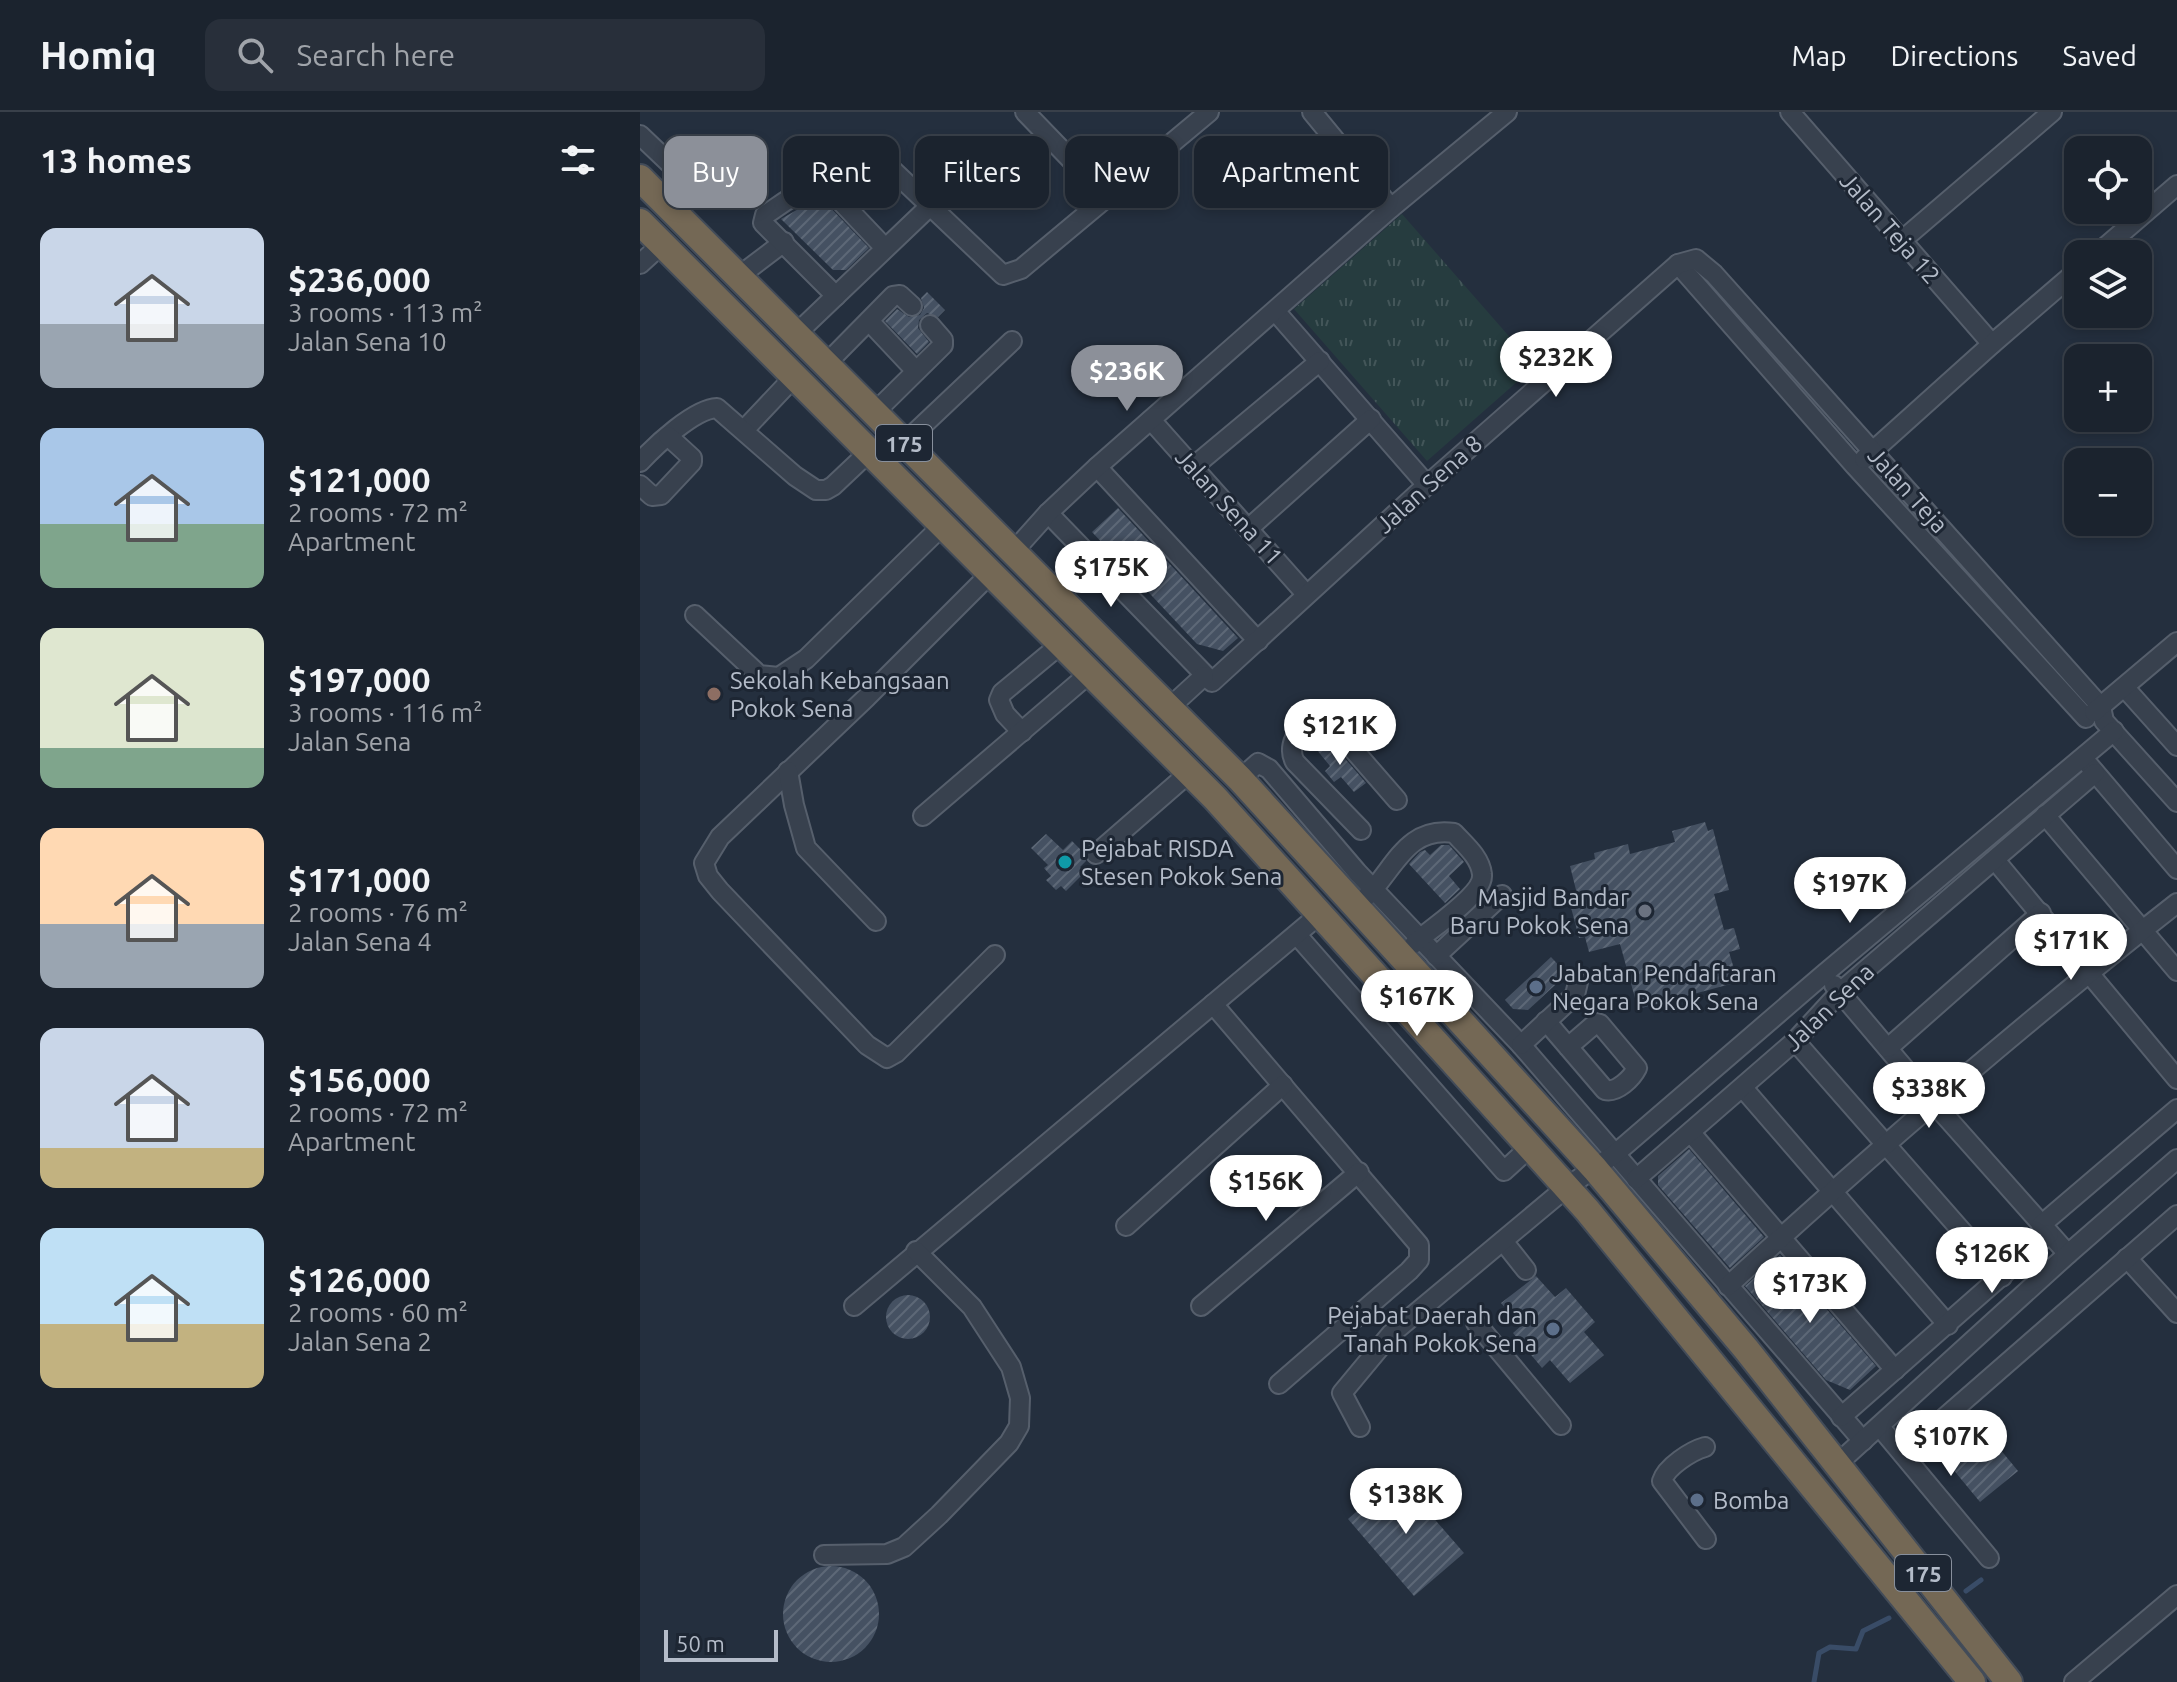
<!DOCTYPE html>
<html lang="en">
<head>
<meta charset="utf-8">
<style>
  :root { --surface:#1b232e; --page:#282f3a; --text:#f1f3f6; --muted:#a0a4aa; --line:#39404a; --accent:#8c9099 }
  body { margin:0; font-family:Ubuntu,sans-serif; background:var(--page); color:var(--text); height:100vh; display:flex; flex-direction:column; font-size:30px; white-space:nowrap }
  * { box-sizing:border-box; margin:0 }
  p { font-size:26px; color:var(--muted) }
  .icon { flex:none; width:44px; height:44px; fill:none; stroke:currentColor; stroke-width:2; stroke-linecap:round; stroke-linejoin:round }
  .map { position:relative; flex:1; overflow:hidden }
  .panel { display:flex; flex-direction:column; background:var(--surface); width:640px }
  .panel>* { flex:none }
  .top-card { position:absolute; left:24px; top:24px; width:760px; height:72px; display:flex; gap:16px }
  .tools { position:absolute; left:1424px; top:24px; display:grid; gap:16px }
  .tools a { display:grid; place-items:center; width:88px; height:88px; border-radius:16px; background:var(--surface); box-shadow:0 4px 12px #0003,0 0 0 2px var(--line); font-size:40px }
  .scale { position:absolute; left:24px; bottom:20px; width:114px; box-sizing:border-box; padding-left:8px; border:4px solid #b4bcc9; border-top:0; font-size:22px; line-height:28px; white-space:nowrap; color:#b4bcc9; -webkit-text-stroke:6px #1d2633; paint-order:stroke }
  .price { position:absolute; translate:-50% -68px; padding:0 18px; border-radius:28px; background:#fff; color:#222; font-size:26px; line-height:52px; filter:drop-shadow(0 2px 4px #0008) }
  .price::after { content:''; position:absolute; left:50%; top:48px; width:24px; height:18px; margin-left:-12px; background:inherit; clip-path:polygon(0 0,100% 0,50% 100%) }
  .price.on { background:var(--accent); color:#fff }
  ul { padding:0; list-style:none }
  li { display:flex; align-items:center; gap:24px; height:200px; padding:0 40px }
  li span { display:grid; place-items:center; flex:none; width:224px; height:160px; border-radius:16px; color:#555 }
  li>.icon { margin-inline-start:auto }
  span .icon { width:96px; height:96px; fill:#fffc; stroke-width:1 }
  li b { font-size:34px }
  h2 { display:flex; justify-content:space-between; align-items:center; height:96px; padding:0 40px; font-size:34px }
  .chip { padding:0 28px; border-radius:16px; background:var(--surface); box-shadow:0 4px 12px #0003,0 0 0 2px var(--line); font-size:28px; line-height:72px }
  .chip.on { background:var(--accent); color:#fff }
  header { display:flex; align-items:center; gap:48px; box-sizing:border-box; height:112px; padding:0 40px; background:var(--surface); border-bottom:2px solid var(--line) }
  header strong { font-size:38px }
  nav { display:flex; gap:44px; margin-inline-start:auto; font-size:28px }
  .search { width:560px; height:72px; background:var(--page); display:flex; align-items:center; gap:20px; box-sizing:border-box; padding:0 28px; border-radius:16px; color:var(--muted); font-size:30px }
  main { display:flex; flex:1; min-height:0 }
  .map>svg:first-child { display:block }
  .grass { fill:url(#grass-tufts) }
  .lines { fill:none; stroke-linecap:round; stroke-linejoin:round }
  .stream { stroke:#394c67; stroke-width:5 }
  .building { fill:url(#building-hatch) }
  .minor-casing { stroke:#565f6c; stroke-width:22 }
  .highway-casing { stroke:#434c59; stroke-width:30 }
  .minor { stroke:#38414e; stroke-width:18 }
  .highway { stroke:#746855; stroke-width:26 }
  .education-dot { fill:#8d6e63; stroke:#1d2633; stroke-width:3 }
  .culture-dot { fill:#0f9aa8; stroke:#1d2633; stroke-width:3 }
  .worship-dot { fill:#6b7280; stroke:#1d2633; stroke-width:3 }
  .service-dot { fill:#5c6f8a; stroke:#1d2633; stroke-width:3 }
  .labels { text-anchor:middle; dominant-baseline:central; stroke-width:6; stroke-linejoin:round; paint-order:stroke }
  .shield { fill:#1d2633; stroke:#878f9c; stroke-width:2 }
  .shield-label { font-size:22px; font-weight:bold; fill:#b4bcc9 }
  .street-label { font-size:24px; fill:#b4bcc9; stroke:#1d2633 }
  .poi-label { font-size:24px; fill:#b4bcc9; stroke:#1d2633; text-anchor:start }
</style>
</head>
<body>
<header>
<strong>Homiq</strong>
<div class="search"><svg class="icon" aria-label="search" viewBox="0 0 24 24"><circle cx="10" cy="10" r="6"/><path d="M15 15l6 6"/></svg>Search here</div>
<nav><a>Map</a><a>Directions</a><a>Saved</a></nav>
</header>
<main>
<section class="panel">
<h2>13 homes<svg class="icon" aria-label="filters" viewBox="0 0 24 24"><path d="M4 7h16M4 17h16"/><circle cx="9" cy="7" r="2"/><circle cx="15" cy="17" r="2"/></svg></h2>
<ul>
<li><span style="background:linear-gradient(#c9d6e8 60%,#9aa5b1 0)"><svg class="icon" aria-label="home" viewBox="0 0 24 24"><path d="M3 11l9-7 9 7M6 9v11h12V9"/></svg></span><div><b>$236,000</b><p>3 rooms · 113 m²</p><p>Jalan Sena 10</p></div></li>
<li><span style="background:linear-gradient(#a9c7e8 60%,#7fa58c 0)"><svg class="icon" aria-label="home" viewBox="0 0 24 24"><path d="M3 11l9-7 9 7M6 9v11h12V9"/></svg></span><div><b>$121,000</b><p>2 rooms · 72 m²</p><p>Apartment</p></div></li>
<li><span style="background:linear-gradient(#dfe7d0 75%,#7fa58c 0)"><svg class="icon" aria-label="home" viewBox="0 0 24 24"><path d="M3 11l9-7 9 7M6 9v11h12V9"/></svg></span><div><b>$197,000</b><p>3 rooms · 116 m²</p><p>Jalan Sena</p></div></li>
<li><span style="background:linear-gradient(#ffd9b3 60%,#9aa5b1 0)"><svg class="icon" aria-label="home" viewBox="0 0 24 24"><path d="M3 11l9-7 9 7M6 9v11h12V9"/></svg></span><div><b>$171,000</b><p>2 rooms · 76 m²</p><p>Jalan Sena 4</p></div></li>
<li><span style="background:linear-gradient(#c9d6e8 75%,#c2b280 0)"><svg class="icon" aria-label="home" viewBox="0 0 24 24"><path d="M3 11l9-7 9 7M6 9v11h12V9"/></svg></span><div><b>$156,000</b><p>2 rooms · 72 m²</p><p>Apartment</p></div></li>
<li><span style="background:linear-gradient(#bfe0f5 60%,#c2b280 0)"><svg class="icon" aria-label="home" viewBox="0 0 24 24"><path d="M3 11l9-7 9 7M6 9v11h12V9"/></svg></span><div><b>$126,000</b><p>2 rooms · 60 m²</p><p>Jalan Sena 2</p></div></li>
</ul>
</section>
<div class="map">
<svg width="1537" height="1570" viewBox="0 0 1537 1570">
  <defs>
    <pattern id="grass-tufts" width="24" height="20" patternUnits="userSpaceOnUse" patternTransform="scale(2)"><rect width="24" height="20" fill="#263c3f"/><path d="M3 7l-1-3M5 7V3M7 7l1-3M15 17l-1-3M17 17v-4M19 17l1-3" fill="none" stroke="#435659"/></pattern>
    <pattern id="building-hatch" width="6" height="6" patternUnits="userSpaceOnUse" patternTransform="scale(2)"><rect width="6" height="6" fill="#455162"/><path d="M-1 1l2-2M0 6l6-6M5 7l2-2" fill="none" stroke="#5d6877"/></pattern>
  </defs>
  <rect width="100%" height="100%" fill="#242f3e"/>
  <path class="grass" d="M 762,102 L 895,254 L 787,349 L 654,197 Z"/>
  <g class="lines">
    <g class="stream">
      <path d="M 1326,1479 L 1341,1468"/>
      <path d="M 1174,1570 L 1179,1541 L 1190,1535 L 1216,1537 L 1223,1519 L 1249,1506"/>
    </g>
  </g>
  <g class="building">
    <path d="M 174,88 L 183,88 L 229,136 L 206,158 L 193,158 L 141,107 Z"/>
    <path d="M 287,180 L 305,198 L 298,205 L 287,201 L 279,208 L 278,216 L 289,230 L 277,242 L 245,209 L 257,197 L 269,205 L 280,203 L 284,196 L 281,186 Z"/>
    <path d="M 478,396 L 598,526 L 583,539 L 557,532 L 452,420 Z"/>
    <path d="M 689,628 L 726,671 L 714,680 L 701,665 L 694,670 L 685,659 L 690,654 L 676,637 Z"/>
    <path d="M 1065,710 L 1068,719 L 1073,717 L 1089,778 L 1074,782 L 1084,818 L 1094,816 L 1100,837 L 1089,840 L 1098,870 L 998,897 L 980,832 L 949,840 L 945,825 L 939,826 L 928,784 L 937,782 L 930,754 L 955,747 L 954,741 L 988,732 L 990,742 L 1035,730 L 1032,719 Z"/>
    <path d="M 406,722 L 423,738 L 432,729 L 444,741 L 446,749 L 440,755 L 445,760 L 426,779 L 421,774 L 416,778 L 406,768 L 411,764 L 404,756 L 408,753 L 391,736 Z"/>
    <path d="M 801,733 L 809,733 L 824,750 L 809,764 L 820,777 L 805,791 L 769,752 L 780,740 L 785,738 L 790,743 Z"/>
    <path d="M 911,845 L 927,862 L 888,898 L 873,897 L 865,888 Z"/>
    <path d="M 1049,1037 L 1124,1125 L 1090,1156 L 1018,1073 L 1018,1064 Z"/>
    <path d="M 1140,1143 L 1236,1254 L 1210,1278 L 1186,1268 L 1105,1174 Z"/>
    <path d="M 896,1164 L 915,1185 L 926,1176 L 955,1210 L 944,1220 L 964,1243 L 930,1271 L 910,1248 L 902,1256 L 873,1221 L 881,1214 L 861,1191 Z"/>
    <circle cx="268" cy="1205" r="22"/>
    <path d="M 1332,1303 L 1378,1359 L 1340,1390 L 1302,1344 L 1302,1328 Z"/>
    <path d="M 757,1364 L 824,1441 L 774,1484 L 708,1407 Z"/>
    <circle cx="191" cy="1502" r="48"/>
  </g>
  <g class="lines">
    <defs>
      <g id="minor">
        <path d="M 385,0 L 467,85"/>
        <path d="M 672,0 L 751,96"/>
        <path d="M 1150,0 L 1352,232"/>
        <path d="M 0,23 L 44,65 L 49,78 L 30,96"/>
        <path d="M 243,49 L 363,163 L 381,157 L 569,0"/>
        <path d="M 1260,130 L 1412,0"/>
        <path d="M 1457,142 L 1537,73"/>
        <path d="M 0,152 L 22,132"/>
        <path d="M 1038,152 L 1215,354 L 1446,606"/>
        <path d="M 98,165 L 144,130"/>
        <path d="M 196,184 L 123,111 L 125,103 C 143,92 166,70 189,77 L 245,136"/>
        <path d="M 636,200 L 787,373"/>
        <path d="M 229,209 L 276,259"/>
        <path d="M 156,222 L 289,95"/>
        <path d="M 186,252 L 253,184 L 260,183 L 272,194"/>
        <path d="M 234,301 L 303,233 L 303,228 L 290,213"/>
        <path d="M 511,308 L 666,482"/>
        <path d="M 104,318 L 154,265"/>
        <path d="M 264,331 L 372,229"/>
        <path d="M 1224,347 L 1352,232 L 1438,158"/>
        <path d="M 0,350 C 16,333 54,297 77,296 L 155,364 L 176,378 L 186,378 L 193,374 L 229,340"/>
        <path d="M 457,355 L 618,529"/>
        <path d="M 553,355 L 680,249"/>
        <path d="M 0,373 L 12,384 L 21,383 L 52,350 L 52,346 L 28,324"/>
        <path d="M 408,401 L 572,570 L 787,373 L 1038,152 L 1056,147 L 1074,162 L 1461,595 L 1464,609 L 1537,690"/>
        <path d="M 608,417 L 731,307"/>
        <path d="M 373,440 L 408,401 L 457,355 L 751,96 L 867,0"/>
        <path d="M 351,461 L 227,585 L 80,725 L 64,751 L 68,764 L 80,779 L 227,933 L 247,946 L 256,941 L 355,843"/>
        <path d="M 55,503 L 119,563 L 139,565 L 166,547 L 303,413"/>
        <path d="M 1485,576 L 1537,634"/>
        <path d="M 529,596 L 564,564"/>
        <path d="M 1454,600 L 1537,530"/>
        <path d="M 382,620 L 365,602 L 359,588 L 362,581 L 421,532"/>
        <path d="M 1448,652 L 1537,757"/>
        <path d="M 148,659 L 154,693 L 166,736 L 236,809"/>
        <path d="M 600,667 L 618,651 L 629,657 L 717,760 L 881,933 L 1223,1329"/>
        <path d="M 1405,703 L 1537,859"/>
        <path d="M 283,704 L 450,561"/>
        <path d="M 721,718 L 655,650 C 643,628 669,601 691,612 L 757,688"/>
        <path d="M 456,742 L 549,661"/>
        <path d="M 1355,748 L 1537,967"/>
        <path d="M 727,784 C 755,756 767,714 814,721 C 825,733 840,745 842,762 C 845,783 789,817 774,832"/>
        <path d="M 657,823 L 864,1059 L 890,1035"/>
        <path d="M 796,844 L 862,783"/>
        <path d="M 1194,873 L 1292,989 L 1428,1142"/>
        <path d="M 573,892 L 779,1133 L 779,1148 L 769,1159 L 639,1272"/>
        <path d="M 906,909 L 965,978 C 977,981 992,966 997,956 L 960,912 L 956,911 L 928,935"/>
        <path d="M 1155,929 L 1362,1165"/>
        <path d="M 881,933 L 935,883 L 938,870"/>
        <path d="M 1248,936 L 1401,801"/>
        <path d="M 1103,976 L 1308,1213"/>
        <path d="M 1051,1021 L 1255,1258"/>
        <path d="M 996,1067 L 1155,929 L 1200,880 L 1455,661"/>
        <path d="M 1401,1113 L 1537,997"/>
        <path d="M 486,1114 L 643,973"/>
        <path d="M 863,1129 L 886,1158"/>
        <path d="M 1487,1146 L 1537,1201"/>
        <path d="M 1088,1174 C 1234,1040 1381,913 1537,791"/>
        <path d="M 214,1194 L 679,803"/>
        <path d="M 561,1194 L 719,1060"/>
        <path d="M 836,1211 L 921,1313"/>
        <path d="M 1201,1305 L 1409,1122"/>
        <path d="M 720,1315 L 702,1281 L 751,1222 L 927,1075 L 975,1042 L 1184,862 L 1474,619"/>
        <path d="M 1240,1315 L 1349,1446"/>
        <path d="M 1065,1335 C 1051,1339 1026,1355 1022,1369 L 1066,1427"/>
        <path d="M 1264,1341 L 1537,1103"/>
        <path d="M 1196,1353 L 1428,1142 L 1537,1047"/>
        <path d="M 184,1443 L 247,1442 L 264,1435 L 299,1403 L 369,1331 L 379,1314 L 380,1286 L 371,1255 L 332,1195 L 276,1139"/>
        <path d="M 1434,1570 L 1537,1483"/>
      </g>
      <g id="highway">
        <path d="M 0,66 L 600,667 L 955,1057 L 1106,1237 L 1369,1570"/>
        <path d="M 0,110 L 575,686 L 947,1098 L 1332,1570"/>
      </g>
    </defs>
    <use href="#minor" class="minor-casing"/>
    <use href="#highway" class="highway-casing"/>
    <use href="#minor" class="minor"/>
    <use href="#highway" class="highway"/>
  </g>
  <circle class="education-dot" cx="74" cy="582" r="8"/>
  <circle class="culture-dot" cx="425" cy="750" r="8"/>
  <circle class="worship-dot" cx="1005" cy="799" r="8"/>
  <g class="service-dot">
    <circle cx="896" cy="875" r="8"/>
    <circle cx="913" cy="1217" r="8"/>
    <circle cx="1057" cy="1388" r="8"/>
  </g>
  <g class="labels">
    <g class="shield">
      <rect x="236" y="313" width="56" height="36" rx="6"/>
      <rect x="1255" y="1443" width="56" height="36" rx="6"/>
    </g>
    <g class="shield-label">
      <text x="264" y="331">175</text>
      <text x="1283" y="1461">175</text>
    </g>
    <g class="street-label">
      <text transform="translate(1250 116) rotate(49)">Jalan Teja 12</text>
      <text transform="translate(789 372) rotate(-42)">Jalan Sena 8</text>
      <text transform="translate(1268 378) rotate(48)">Jalan Teja</text>
      <text transform="translate(589 395) rotate(48)">Jalan Sena 11</text>
      <text transform="translate(1189 895) rotate(-44)">Jalan Sena</text>
    </g>
    <g class="poi-label">
      <text x="90" y="568">Sekolah Kebangsaan<tspan x="90" dy="28">Pokok Sena</tspan></text>
      <text x="441" y="736">Pejabat RISDA<tspan x="441" dy="28">Stesen Pokok Sena</tspan></text>
      <text x="989" y="785" text-anchor="end">Masjid Bandar<tspan x="989" dy="28">Baru Pokok Sena</tspan></text>
      <text x="912" y="861">Jabatan Pendaftaran<tspan x="912" dy="28">Negara Pokok Sena</tspan></text>
      <text x="897" y="1203" text-anchor="end">Pejabat Daerah dan<tspan x="897" dy="28">Tanah Pokok Sena</tspan></text>
      <text x="1073" y="1388">Bomba</text>
    </g>
  </g>
</svg>
<div class="tools">
<a><svg class="icon" aria-label="locate" viewBox="0 0 24 24"><circle cx="12" cy="12" r="6"/><path d="M12 2v4M12 18v4M2 12h4M18 12h4"/></svg></a>
<a><svg class="icon" aria-label="layers" viewBox="0 0 24 24"><path d="M12 4l9 5-9 5-9-5zM3 14l9 5 9-5"/></svg></a>
<a>+</a>
<a>−</a>
</div>
<div class="scale">50 m</div>
<b class="price" style="left:916px;top:287px">$232K</b>
<b class="price on" style="left:487px;top:301px">$236K</b>
<b class="price" style="left:471px;top:497px">$175K</b>
<b class="price" style="left:700px;top:655px">$121K</b>
<b class="price" style="left:1210px;top:813px">$197K</b>
<b class="price" style="left:1431px;top:870px">$171K</b>
<b class="price" style="left:777px;top:926px">$167K</b>
<b class="price" style="left:1289px;top:1018px">$338K</b>
<b class="price" style="left:626px;top:1111px">$156K</b>
<b class="price" style="left:1352px;top:1183px">$126K</b>
<b class="price" style="left:1170px;top:1213px">$173K</b>
<b class="price" style="left:1311px;top:1366px">$107K</b>
<b class="price" style="left:766px;top:1424px">$138K</b>
<div class="top-card">
<a class="chip on">Buy</a>
<a class="chip">Rent</a>
<a class="chip">Filters</a>
<a class="chip">New</a>
<a class="chip">Apartment</a>
</div>
</div>
</main>
</body>
</html>
